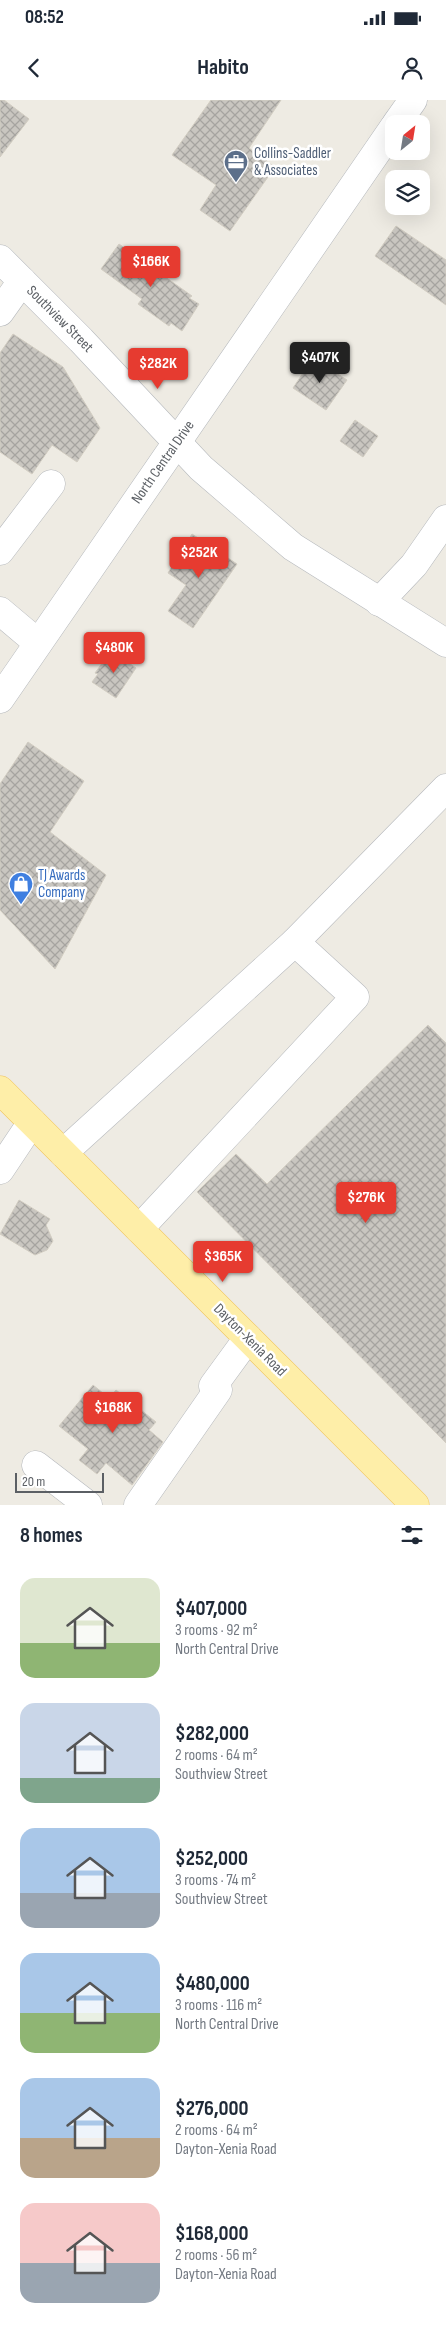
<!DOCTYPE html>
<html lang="en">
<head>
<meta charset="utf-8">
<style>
  :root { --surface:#fff; --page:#f6f6f7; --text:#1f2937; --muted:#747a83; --accent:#e63b30 }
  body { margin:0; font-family:"Sofia Sans Condensed",sans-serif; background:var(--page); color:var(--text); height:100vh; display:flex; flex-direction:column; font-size:19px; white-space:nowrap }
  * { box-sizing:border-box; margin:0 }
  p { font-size:16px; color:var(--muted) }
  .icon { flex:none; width:28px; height:28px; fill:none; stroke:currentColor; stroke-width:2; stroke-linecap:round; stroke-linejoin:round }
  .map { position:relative; height:1405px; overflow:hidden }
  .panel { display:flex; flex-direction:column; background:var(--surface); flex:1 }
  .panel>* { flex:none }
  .needle { width:32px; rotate:30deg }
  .tools { position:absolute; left:385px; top:15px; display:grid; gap:10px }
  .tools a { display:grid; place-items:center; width:45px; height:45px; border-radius:10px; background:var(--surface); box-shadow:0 5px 20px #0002; font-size:25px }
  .scale { position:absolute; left:15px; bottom:12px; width:89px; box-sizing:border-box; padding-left:5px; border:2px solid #5b5f64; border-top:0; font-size:14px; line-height:18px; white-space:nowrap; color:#5b5f64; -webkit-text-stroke:4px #fff; paint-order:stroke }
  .price { position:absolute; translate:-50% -42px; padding:0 11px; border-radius:5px; background:var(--accent); color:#fff; font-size:16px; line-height:32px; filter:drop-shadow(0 1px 2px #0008) }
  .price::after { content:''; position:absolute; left:50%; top:30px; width:15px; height:11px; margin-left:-8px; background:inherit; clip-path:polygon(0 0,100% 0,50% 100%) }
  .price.selected { background:#222; color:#fff }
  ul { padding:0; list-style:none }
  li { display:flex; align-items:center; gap:15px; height:125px; padding:0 20px }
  li span { display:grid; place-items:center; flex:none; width:140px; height:100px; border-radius:15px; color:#555 }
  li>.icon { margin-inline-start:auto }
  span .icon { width:60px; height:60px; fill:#fffc; stroke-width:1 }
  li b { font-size:21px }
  h2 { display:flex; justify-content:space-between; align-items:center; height:60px; padding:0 20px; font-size:21px }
  .status { display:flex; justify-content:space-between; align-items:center; height:35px; padding:0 25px; background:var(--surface); direction:ltr }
  .status svg { height:14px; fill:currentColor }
  header { display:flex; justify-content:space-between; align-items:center; height:65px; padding:0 20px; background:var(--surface); font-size:22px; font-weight:700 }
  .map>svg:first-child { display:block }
  .building { fill:url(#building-cross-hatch); stroke:#d2cdc2 }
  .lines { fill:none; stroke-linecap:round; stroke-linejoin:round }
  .minor-casing { stroke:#b6b9bd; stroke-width:29 }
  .major-casing { stroke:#efc25b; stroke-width:29 }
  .minor { stroke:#fff; stroke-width:28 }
  .major { stroke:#feeea8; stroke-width:28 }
  .labels { text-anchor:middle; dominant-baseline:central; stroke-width:5; stroke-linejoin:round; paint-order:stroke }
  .service-label { font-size:15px; fill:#4e5e75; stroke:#fff; text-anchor:start }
  .street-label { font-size:15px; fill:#5b5f64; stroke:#fff }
  .shop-label { font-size:15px; fill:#366cbe; stroke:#fff; text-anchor:start }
</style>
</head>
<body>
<div class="status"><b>08:52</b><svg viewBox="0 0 49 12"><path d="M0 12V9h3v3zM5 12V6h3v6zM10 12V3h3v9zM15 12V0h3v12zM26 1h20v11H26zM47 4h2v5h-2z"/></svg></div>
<header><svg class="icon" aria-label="back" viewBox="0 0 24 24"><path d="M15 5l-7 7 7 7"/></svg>Habito<svg class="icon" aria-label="person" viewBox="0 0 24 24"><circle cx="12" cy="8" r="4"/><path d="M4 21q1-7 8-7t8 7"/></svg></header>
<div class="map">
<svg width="446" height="1405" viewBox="0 0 446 1405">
  <defs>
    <pattern id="building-cross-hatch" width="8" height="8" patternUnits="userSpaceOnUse" patternTransform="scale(1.25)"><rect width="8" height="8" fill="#c9c6c0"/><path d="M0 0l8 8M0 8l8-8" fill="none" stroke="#a6a4a0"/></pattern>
  </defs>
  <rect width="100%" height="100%" fill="#eeebe3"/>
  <g class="building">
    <path d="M 0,0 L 4,0 L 29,19 L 0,57 Z"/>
    <path d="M 211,0 L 281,0 L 249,48 L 275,67 L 230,131 L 200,110 L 216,85 L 172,55 Z"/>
    <path d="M 396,126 L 446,160 L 446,205 L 375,156 Z"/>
    <path d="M 119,144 L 192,196 L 189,198 L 199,204 L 182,231 L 171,223 L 169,226 L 138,204 L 142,199 L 101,169 Z"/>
    <path d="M 13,234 L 63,267 L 100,328 L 77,362 L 52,345 L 32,374 L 0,352 L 0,253 Z"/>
    <path d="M 313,258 L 347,280 L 326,310 L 293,288 Z"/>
    <path d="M 355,320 L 378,336 L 363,357 L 340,341 Z"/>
    <path d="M 192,434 L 237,464 L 193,528 L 168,511 L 186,485 L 168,473 Z"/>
    <path d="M 111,551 L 136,568 L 116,598 L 92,582 L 98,574 L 95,573 Z"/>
    <path d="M 28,642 L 84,681 L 50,732 L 106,775 L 55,869 L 0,810 L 0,684 Z"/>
    <path d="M 428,925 L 446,943 L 446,1343 L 197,1092 L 236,1054 L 267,1084 Z"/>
    <path d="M 19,1100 L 50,1119 L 46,1125 L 53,1141 L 47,1150 L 35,1155 L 0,1134 Z"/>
    <path d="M 93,1285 L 109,1298 L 116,1290 L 156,1322 L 149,1330 L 163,1342 L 132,1385 L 106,1363 L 97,1374 L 79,1360 L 88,1349 L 59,1326 Z"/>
  </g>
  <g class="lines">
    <defs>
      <g id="minor">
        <path d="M 396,24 L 413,0"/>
        <path d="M 0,159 L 81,240 L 201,368 L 293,447 L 446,543"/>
        <path d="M 0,212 L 22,181"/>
        <path d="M 0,451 L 51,384"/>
        <path d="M 379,502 L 414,465 L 446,419"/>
        <path d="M 0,511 L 38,543"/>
        <path d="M 0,599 L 394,27"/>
        <path d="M 295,842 L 446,688"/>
        <path d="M 63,1053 L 295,842 L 355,897 L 139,1129"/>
        <path d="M 0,1070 L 32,1022"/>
        <path d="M 36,1365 L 88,1405"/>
        <path d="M 138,1405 L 218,1290 L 213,1286 L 248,1238"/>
      </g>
      <path id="major" d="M 0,990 L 415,1405"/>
    </defs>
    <use href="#minor" class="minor-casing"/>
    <use href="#major" class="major-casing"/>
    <use href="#minor" class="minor"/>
    <use href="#major" class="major"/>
  </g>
  <defs>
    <symbol id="office-pin" viewBox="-11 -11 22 30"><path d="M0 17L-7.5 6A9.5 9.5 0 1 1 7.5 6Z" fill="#5c6f8a" stroke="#fff"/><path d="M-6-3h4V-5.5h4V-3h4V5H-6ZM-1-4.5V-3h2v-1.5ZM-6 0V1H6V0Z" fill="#fff"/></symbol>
    <symbol id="shop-pin" viewBox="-11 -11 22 30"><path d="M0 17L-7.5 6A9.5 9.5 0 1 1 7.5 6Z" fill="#3f7fe0" stroke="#fff"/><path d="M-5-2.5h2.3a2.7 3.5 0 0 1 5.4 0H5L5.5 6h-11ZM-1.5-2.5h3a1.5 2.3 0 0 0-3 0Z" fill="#fff"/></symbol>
  </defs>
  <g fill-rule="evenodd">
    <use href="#office-pin" x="222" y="48" width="28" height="38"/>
    <use href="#shop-pin" x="7" y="770" width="28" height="38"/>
  </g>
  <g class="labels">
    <g class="service-label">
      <text x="254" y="53">Collins-Saddler<tspan x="254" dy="17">&amp; Associates</tspan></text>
    </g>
    <g class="street-label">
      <text transform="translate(60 219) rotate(45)">Southview Street</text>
      <text transform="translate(163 362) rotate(-55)">North Central Drive</text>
      <text transform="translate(250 1240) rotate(45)">Dayton-Xenia Road</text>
    </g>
    <g class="shop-label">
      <text x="38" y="775">TJ Awards<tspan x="38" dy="17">Company</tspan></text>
    </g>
  </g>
</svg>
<div class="tools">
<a><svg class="needle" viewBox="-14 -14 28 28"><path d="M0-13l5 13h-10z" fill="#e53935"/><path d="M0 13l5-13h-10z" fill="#747a83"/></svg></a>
<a><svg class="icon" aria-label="layers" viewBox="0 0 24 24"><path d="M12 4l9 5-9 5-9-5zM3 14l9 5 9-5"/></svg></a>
</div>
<div class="scale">20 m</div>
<b class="price" style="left:151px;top:188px">$166K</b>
<b class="price selected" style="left:320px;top:284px">$407K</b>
<b class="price" style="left:158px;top:290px">$282K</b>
<b class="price" style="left:199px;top:479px">$252K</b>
<b class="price" style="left:114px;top:574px">$480K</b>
<b class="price" style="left:366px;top:1124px">$276K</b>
<b class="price" style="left:223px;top:1183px">$365K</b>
<b class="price" style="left:113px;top:1334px">$168K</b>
</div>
<section class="panel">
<h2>8 homes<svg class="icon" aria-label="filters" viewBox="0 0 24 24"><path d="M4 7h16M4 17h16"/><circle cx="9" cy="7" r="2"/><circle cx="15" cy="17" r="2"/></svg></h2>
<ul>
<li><span style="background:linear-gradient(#dfe7d0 65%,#8fb573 0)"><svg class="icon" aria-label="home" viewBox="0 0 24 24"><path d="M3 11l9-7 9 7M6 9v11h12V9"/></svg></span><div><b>$407,000</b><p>3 rooms · 92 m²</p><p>North Central Drive</p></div></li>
<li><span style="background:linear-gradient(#c9d6e8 75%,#7fa58c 0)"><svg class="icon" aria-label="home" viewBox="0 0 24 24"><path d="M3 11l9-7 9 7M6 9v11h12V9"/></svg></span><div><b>$282,000</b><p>2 rooms · 64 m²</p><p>Southview Street</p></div></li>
<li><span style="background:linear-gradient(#a9c7e8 65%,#9aa5b1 0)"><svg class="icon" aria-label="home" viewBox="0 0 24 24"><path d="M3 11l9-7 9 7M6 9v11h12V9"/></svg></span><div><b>$252,000</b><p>3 rooms · 74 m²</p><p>Southview Street</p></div></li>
<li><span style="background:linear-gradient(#a9c7e8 60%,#8fb573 0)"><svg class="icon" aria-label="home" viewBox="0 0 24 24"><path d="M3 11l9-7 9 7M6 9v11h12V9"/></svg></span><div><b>$480,000</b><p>3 rooms · 116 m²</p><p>North Central Drive</p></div></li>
<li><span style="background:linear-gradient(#a9c7e8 60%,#b9a48a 0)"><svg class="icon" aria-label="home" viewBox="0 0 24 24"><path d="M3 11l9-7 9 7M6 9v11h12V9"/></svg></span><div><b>$276,000</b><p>2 rooms · 64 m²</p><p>Dayton-Xenia Road</p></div></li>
<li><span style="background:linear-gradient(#f6c9c9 60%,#9aa5b1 0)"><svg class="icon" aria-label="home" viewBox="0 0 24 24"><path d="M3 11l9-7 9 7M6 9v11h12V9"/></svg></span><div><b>$168,000</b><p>2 rooms · 56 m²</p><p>Dayton-Xenia Road</p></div></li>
</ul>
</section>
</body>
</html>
